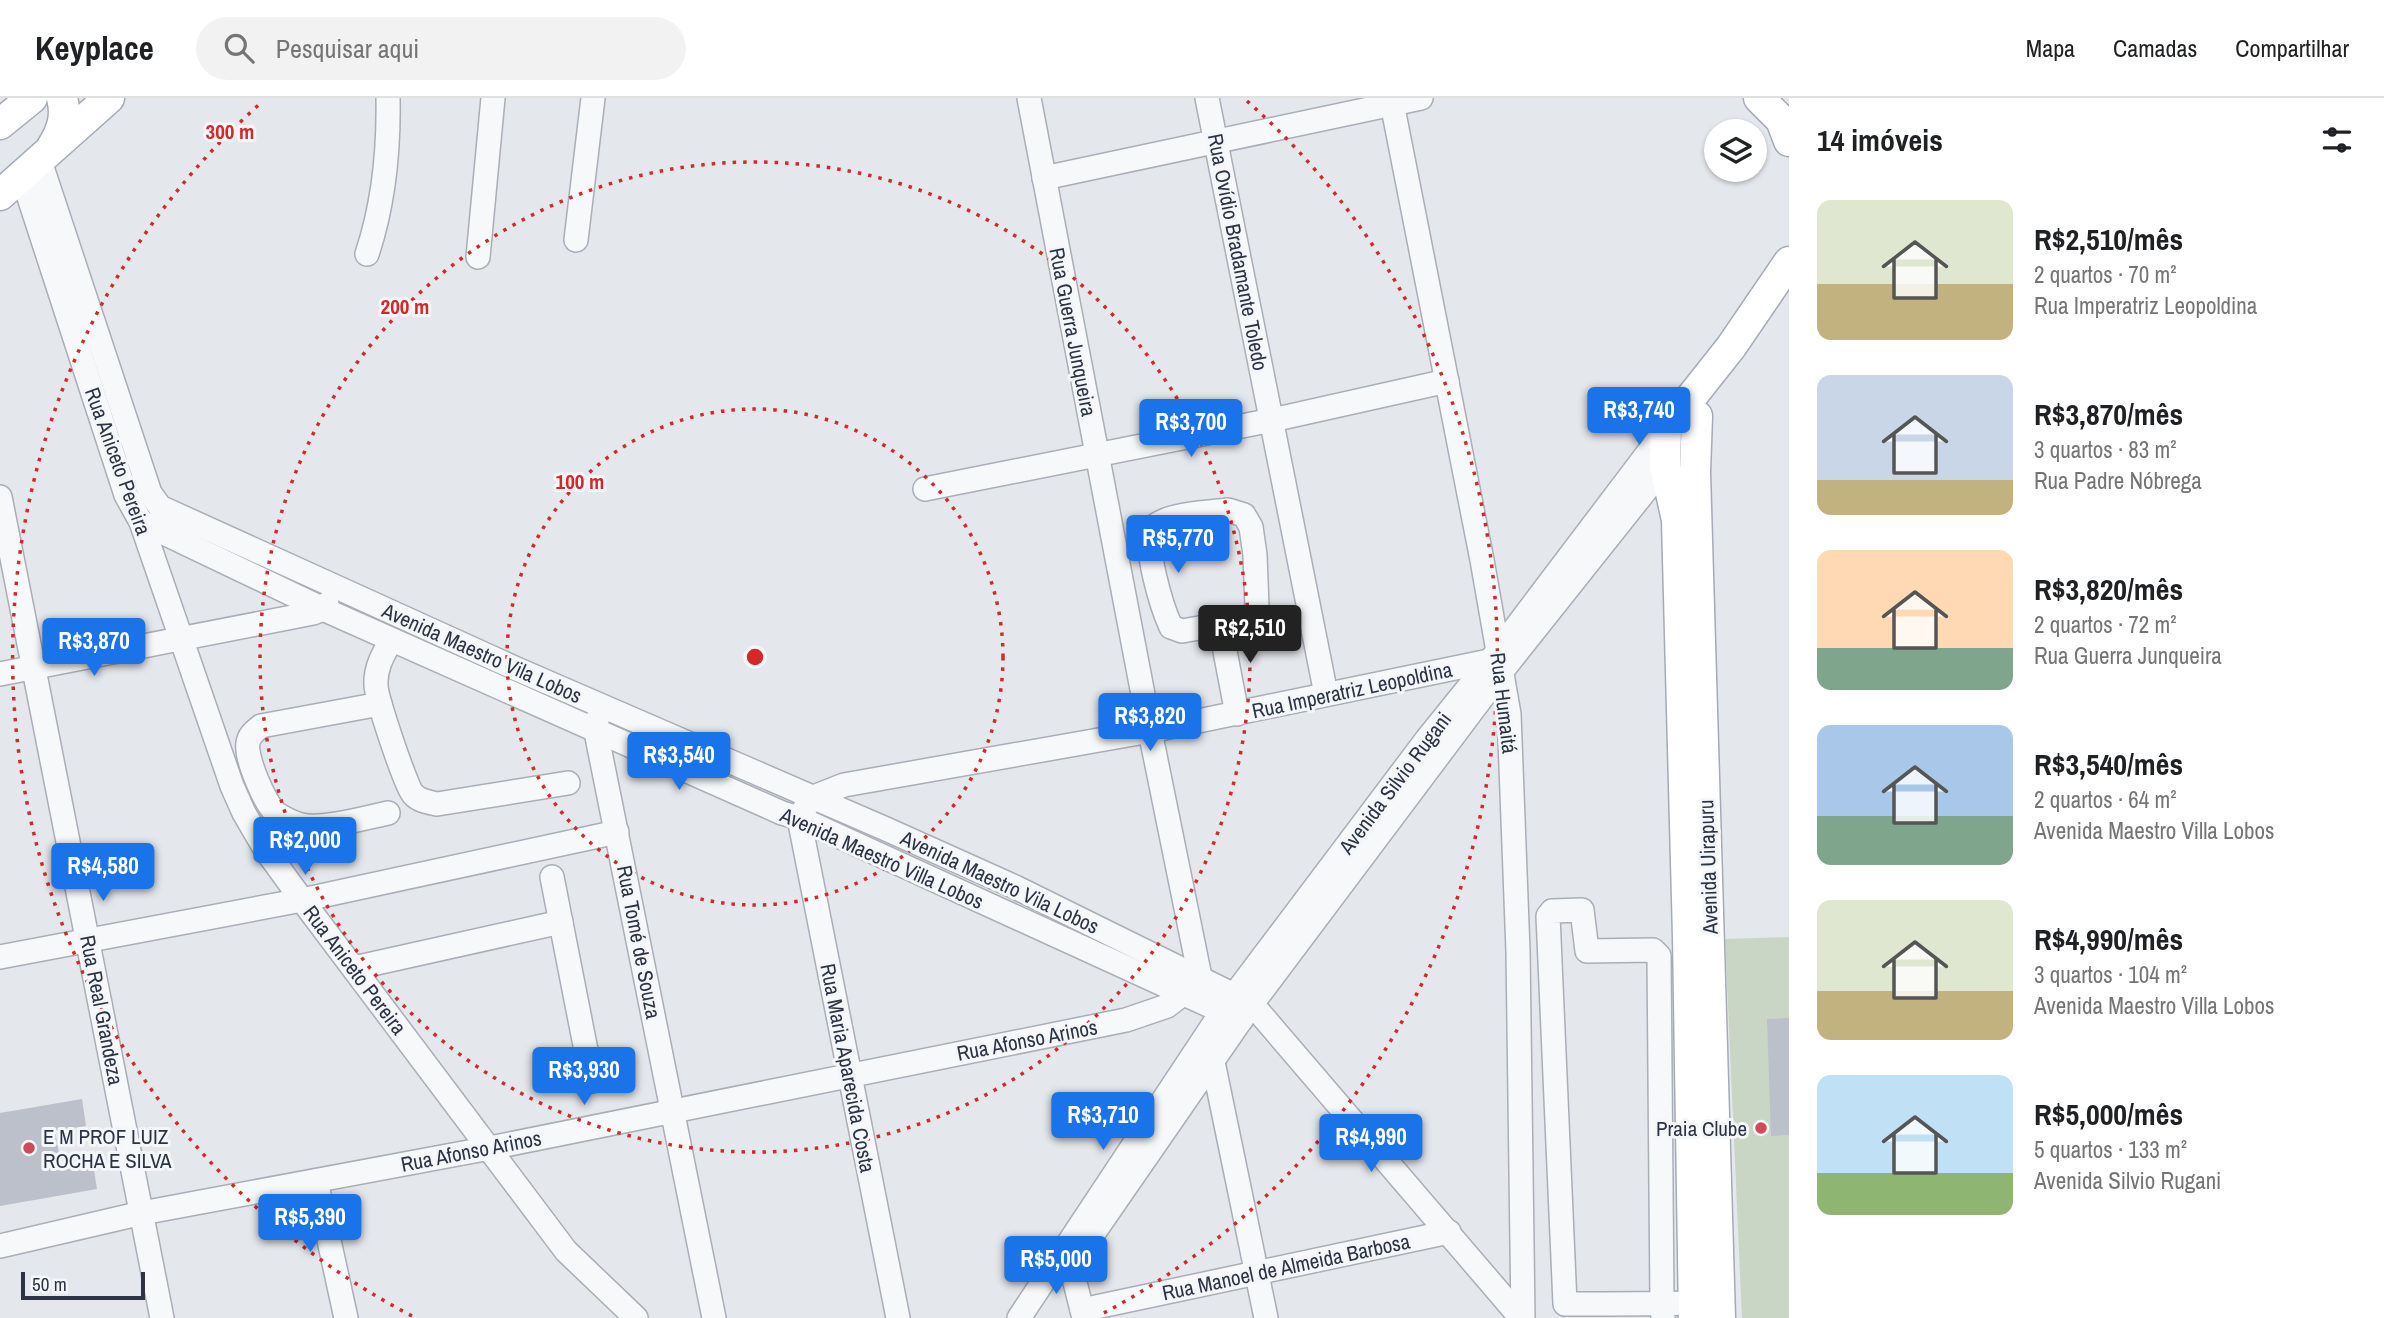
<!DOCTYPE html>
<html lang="pt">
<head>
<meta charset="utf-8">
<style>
  :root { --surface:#fff; --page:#f2f2f2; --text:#202124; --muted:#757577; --line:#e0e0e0; --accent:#1a73e8 }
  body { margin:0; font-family:"Archivo Narrow",sans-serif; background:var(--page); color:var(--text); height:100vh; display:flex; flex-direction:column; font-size:26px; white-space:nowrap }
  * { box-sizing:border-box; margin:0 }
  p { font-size:23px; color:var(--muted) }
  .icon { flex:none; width:38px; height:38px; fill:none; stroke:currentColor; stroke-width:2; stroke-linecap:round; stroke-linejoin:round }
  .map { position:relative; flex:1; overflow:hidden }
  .side { display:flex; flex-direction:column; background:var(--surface); width:595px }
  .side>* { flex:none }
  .fabs { position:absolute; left:1704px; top:21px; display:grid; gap:14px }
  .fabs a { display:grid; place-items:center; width:63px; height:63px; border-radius:50%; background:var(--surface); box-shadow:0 2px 5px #0004; font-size:35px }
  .scale { position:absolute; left:21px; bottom:18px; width:124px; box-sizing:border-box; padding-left:7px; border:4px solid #2b3445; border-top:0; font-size:19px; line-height:24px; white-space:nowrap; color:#2b3445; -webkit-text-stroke:5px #f4f6f9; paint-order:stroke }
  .price { position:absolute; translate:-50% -60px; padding:0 16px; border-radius:7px; background:var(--accent); color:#fff; font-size:23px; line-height:46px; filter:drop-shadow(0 2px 4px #0008) }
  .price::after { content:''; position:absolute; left:50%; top:42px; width:21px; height:16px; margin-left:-10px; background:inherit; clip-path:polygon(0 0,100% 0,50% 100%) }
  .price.current { background:#222; color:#fff }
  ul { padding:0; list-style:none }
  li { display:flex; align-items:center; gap:21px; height:175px; padding:0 28px }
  li span { display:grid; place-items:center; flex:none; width:196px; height:140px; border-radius:14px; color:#555 }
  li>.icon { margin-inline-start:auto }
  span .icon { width:84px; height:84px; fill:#fffc; stroke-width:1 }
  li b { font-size:30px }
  h2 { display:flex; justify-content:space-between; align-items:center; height:84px; padding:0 28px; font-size:30px }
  header { display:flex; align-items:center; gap:42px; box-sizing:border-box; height:98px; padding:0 35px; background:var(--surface); border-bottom:2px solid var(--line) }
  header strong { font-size:33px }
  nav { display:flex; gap:38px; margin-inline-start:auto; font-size:24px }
  .search { width:490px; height:63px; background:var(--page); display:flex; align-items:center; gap:18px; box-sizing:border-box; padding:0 24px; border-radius:38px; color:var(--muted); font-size:26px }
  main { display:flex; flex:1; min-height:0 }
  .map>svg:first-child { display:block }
  .green { fill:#c9d6c5 }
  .building { fill:#bbc0ca }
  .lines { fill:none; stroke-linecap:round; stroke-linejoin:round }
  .minor-casing { stroke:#a9aeb7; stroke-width:26 }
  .major-casing { stroke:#a3abb8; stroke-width:33 }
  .minor { stroke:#f7f8fa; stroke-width:23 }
  .major { stroke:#fff; stroke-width:30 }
  .ring { fill:none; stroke:#d62828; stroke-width:3.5; stroke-dasharray:3.5 7 }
  .poi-dot { fill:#d1495b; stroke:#f4f6f9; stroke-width:2.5 }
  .labels { text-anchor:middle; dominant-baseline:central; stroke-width:6; stroke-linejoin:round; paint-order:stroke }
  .street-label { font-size:21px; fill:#2b3445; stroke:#f4f6f9 }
  .poi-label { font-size:21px; fill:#2b3445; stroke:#f4f6f9; text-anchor:end }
  .centre { fill:#d62828; stroke:#f4f6f9; stroke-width:3.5 }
  .ring-label { font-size:21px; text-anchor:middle; font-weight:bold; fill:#d62828; stroke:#f4f6f9; stroke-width:6; stroke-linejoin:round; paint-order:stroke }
</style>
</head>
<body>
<header>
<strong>Keyplace</strong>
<div class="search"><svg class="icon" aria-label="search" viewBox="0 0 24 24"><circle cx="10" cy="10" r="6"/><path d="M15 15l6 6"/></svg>Pesquisar aqui</div>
<nav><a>Mapa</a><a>Camadas</a><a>Compartilhar</a></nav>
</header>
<main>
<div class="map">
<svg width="1789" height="1220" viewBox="0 0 1789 1220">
  <rect width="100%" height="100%" fill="#e4e7ec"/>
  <path class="green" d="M 1789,839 L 1789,1220 L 1742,1220 L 1725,841 Z"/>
  <g class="building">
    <path d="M 1789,920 L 1789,1037 L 1771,1038 L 1767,921 Z"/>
    <path d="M 82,1001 L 86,1028 L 55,1033 L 62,1072 L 93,1066 L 97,1091 L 0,1108 L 0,1015 Z"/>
  </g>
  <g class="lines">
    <defs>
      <g id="minor">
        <path d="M 1029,0 L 1150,633 L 1200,879"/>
        <path d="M 1207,0 L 1326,596"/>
        <path d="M 1391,0 L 1482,462 L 1509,616 L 1518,853 L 1523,1220"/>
        <path d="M 40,63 L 150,395 L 160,409 L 519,572 L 886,731 L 1015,789 L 1252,906 L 1521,1220"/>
        <path d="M 22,78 L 126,397 L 141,424 L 232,688 L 244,715 L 265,751 L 302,802 L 566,1153 L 636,1220"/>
        <path d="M 1044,80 L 1421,0"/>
        <path d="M 576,142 L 593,0"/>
        <path d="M 367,156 C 384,105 389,54 388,0"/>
        <path d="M 478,159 L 493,0"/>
        <path d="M 925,391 L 1272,322 L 1447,283"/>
        <path d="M 0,399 L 162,1220"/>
        <path d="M 1228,412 L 1244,417 L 1251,429 L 1255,457 L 1257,509 L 1253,516 L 1245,522 L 1182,533 L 1171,529 C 1163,512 1141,444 1154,429 C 1166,416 1211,414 1228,412 Z"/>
        <path d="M 141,424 L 323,511 L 782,715 L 799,720 L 1241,922"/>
        <path d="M 1220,527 L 1237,616"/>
        <path d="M 391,542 C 383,557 375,570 376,587 C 376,599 406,689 413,696 C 419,703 428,704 437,706 L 568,685"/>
        <path d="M 0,576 L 313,515 L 323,511 L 327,506"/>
        <path d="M 380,606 L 261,628 C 255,633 249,637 248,645 C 245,659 265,706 276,715 C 282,719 294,725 301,727 C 322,732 365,720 388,715"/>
        <path d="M 597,622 L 596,634 L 714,1220"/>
        <path d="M 552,779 L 592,983"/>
        <path d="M 0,859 L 302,802 L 617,734"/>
        <path d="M 354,870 L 561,824"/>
        <path d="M 1213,964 L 1266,1220"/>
        <path d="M 316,1083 L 346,1220"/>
        <path d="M 0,1148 L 142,1115 L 490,1050 L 1126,922 L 1167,908 L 1184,895"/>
        <path d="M 1066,1149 L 1084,1220"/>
        <path d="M 1084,1149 L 1252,906 L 1502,573 L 1665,368"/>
        <path d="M 1082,1212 L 1449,1134"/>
        <path d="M 898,1220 L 799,720 L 811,700 L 844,687 L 1150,633 L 1489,563 L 1502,573"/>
        <path d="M 1019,1220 L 1223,912 L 1427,641 L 1498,553 L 1666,331"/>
        <path d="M 1663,1220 L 1662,1206 L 1659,858 L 1653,852 L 1587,853 L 1582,812 L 1552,813 L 1548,818 L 1565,1206 C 1608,1206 1651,1206 1693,1205"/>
      </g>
      <g id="major">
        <path d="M 1759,0 L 1781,22 L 1789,43"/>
        <path d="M 0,26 L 32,0"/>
        <path d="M 52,49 C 62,33 67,18 62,0"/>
        <path d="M 0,97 L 109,0"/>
        <path d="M 1697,318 L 1695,375 L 1720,1220"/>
        <path d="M 1694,1220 L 1688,839 L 1677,422 L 1665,368 L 1666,331 L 1731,249 L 1789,164"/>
      </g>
    </defs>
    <use href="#minor" class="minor-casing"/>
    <use href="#major" class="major-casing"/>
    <use href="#minor" class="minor"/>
    <use href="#major" class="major"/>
  </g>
  <g class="ring">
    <circle cx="755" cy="559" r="248"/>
    <circle cx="755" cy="559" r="495"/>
    <path d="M412 1218A743 743 0 0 1 263 3M1247 3A743 743 0 0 1 1098 1218"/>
  </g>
  <g class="poi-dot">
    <circle cx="1761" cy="1030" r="7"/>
    <circle cx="29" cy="1050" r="7"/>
  </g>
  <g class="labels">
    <g class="street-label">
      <text transform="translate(1238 154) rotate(79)">Rua Ovídio Bradamante Toledo</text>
      <text transform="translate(1073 234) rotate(79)">Rua Guerra Junqueira</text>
      <text transform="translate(118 363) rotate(70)">Rua Aniceto Pereira</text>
      <text transform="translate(482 555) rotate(24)">Avenida Maestro Vila Lobos</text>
      <text transform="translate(1352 592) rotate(-12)">Rua Imperatriz Leopoldina</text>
      <text transform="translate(1504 605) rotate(83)">Rua Humaitá</text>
      <text transform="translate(1395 685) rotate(-53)">Avenida Silvio Rugani</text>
      <text transform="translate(882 760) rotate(24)">Avenida Maestro Villa Lobos</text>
      <text transform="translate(1708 769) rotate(-92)">Avenida Uirapuru</text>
      <text transform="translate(1000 784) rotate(25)">Avenida Maestro Vila Lobos</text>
      <text transform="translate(639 844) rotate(79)">Rua Tomé de Souza</text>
      <text transform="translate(355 872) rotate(53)">Rua Aniceto Pereira</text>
      <text transform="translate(102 912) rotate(79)">Rua Real Grandeza</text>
      <text transform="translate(1027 942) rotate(-11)">Rua Afonso Arinos</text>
      <text transform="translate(848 970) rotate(79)">Rua Maria Aparecida Costa</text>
      <text transform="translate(471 1053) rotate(-11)">Rua Afonso Arinos</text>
      <text transform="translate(1286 1169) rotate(-12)">Rua Manoel de Almeida Barbosa</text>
    </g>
    <g class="poi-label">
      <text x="1747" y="1030">Praia Clube</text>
      <text x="43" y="1038" text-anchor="start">E M PROF LUIZ<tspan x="43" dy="24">ROCHA E SILVA</tspan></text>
    </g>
  </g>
  <circle cx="755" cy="559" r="10" class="centre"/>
  <g class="ring-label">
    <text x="230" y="41">300 m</text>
    <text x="405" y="216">200 m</text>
    <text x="580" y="391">100 m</text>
  </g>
</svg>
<div class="fabs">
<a><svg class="icon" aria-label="layers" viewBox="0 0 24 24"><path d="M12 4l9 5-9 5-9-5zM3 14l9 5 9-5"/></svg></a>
</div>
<div class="scale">50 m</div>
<b class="price" style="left:1639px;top:349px">R$3,740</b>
<b class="price" style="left:1191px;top:361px">R$3,700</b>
<b class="price" style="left:1178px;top:477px">R$5,770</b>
<b class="price current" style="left:1250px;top:567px">R$2,510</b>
<b class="price" style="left:94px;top:580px">R$3,870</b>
<b class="price" style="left:1150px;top:655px">R$3,820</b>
<b class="price" style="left:679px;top:694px">R$3,540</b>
<b class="price" style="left:305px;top:779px">R$2,000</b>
<b class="price" style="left:103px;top:805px">R$4,580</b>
<b class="price" style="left:584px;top:1009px">R$3,930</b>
<b class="price" style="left:1103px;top:1054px">R$3,710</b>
<b class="price" style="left:1371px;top:1076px">R$4,990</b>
<b class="price" style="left:310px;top:1156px">R$5,390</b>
<b class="price" style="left:1056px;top:1198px">R$5,000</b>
</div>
<section class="side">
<h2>14 imóveis<svg class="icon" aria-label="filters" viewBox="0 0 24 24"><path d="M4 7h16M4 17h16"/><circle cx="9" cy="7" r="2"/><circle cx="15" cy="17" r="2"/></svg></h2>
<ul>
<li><span style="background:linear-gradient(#dfe7d0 60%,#c2b280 0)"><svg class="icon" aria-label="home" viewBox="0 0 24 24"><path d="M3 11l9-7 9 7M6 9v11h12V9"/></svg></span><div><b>R$2,510/mês</b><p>2 quartos · 70 m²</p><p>Rua Imperatriz Leopoldina</p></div></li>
<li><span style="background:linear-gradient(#c9d6e8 75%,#c2b280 0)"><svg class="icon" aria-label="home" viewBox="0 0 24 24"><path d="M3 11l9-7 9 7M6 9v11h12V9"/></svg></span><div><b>R$3,870/mês</b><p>3 quartos · 83 m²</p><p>Rua Padre Nóbrega</p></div></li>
<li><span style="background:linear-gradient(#ffd9b3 70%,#7fa58c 0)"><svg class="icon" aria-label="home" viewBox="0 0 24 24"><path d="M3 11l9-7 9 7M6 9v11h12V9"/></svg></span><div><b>R$3,820/mês</b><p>2 quartos · 72 m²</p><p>Rua Guerra Junqueira</p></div></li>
<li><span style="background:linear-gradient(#a9c7e8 65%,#7fa58c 0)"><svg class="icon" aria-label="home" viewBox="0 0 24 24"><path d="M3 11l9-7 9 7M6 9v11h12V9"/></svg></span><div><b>R$3,540/mês</b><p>2 quartos · 64 m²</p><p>Avenida Maestro Villa Lobos</p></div></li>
<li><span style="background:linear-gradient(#dfe7d0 65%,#c2b280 0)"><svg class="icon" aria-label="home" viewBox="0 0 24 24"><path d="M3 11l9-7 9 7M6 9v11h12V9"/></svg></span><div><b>R$4,990/mês</b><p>3 quartos · 104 m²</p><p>Avenida Maestro Villa Lobos</p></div></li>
<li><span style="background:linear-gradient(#bfe0f5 70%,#8fb573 0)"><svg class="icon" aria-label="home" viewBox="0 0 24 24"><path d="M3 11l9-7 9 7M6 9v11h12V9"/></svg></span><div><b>R$5,000/mês</b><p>5 quartos · 133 m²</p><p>Avenida Silvio Rugani</p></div></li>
</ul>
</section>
</main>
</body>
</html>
